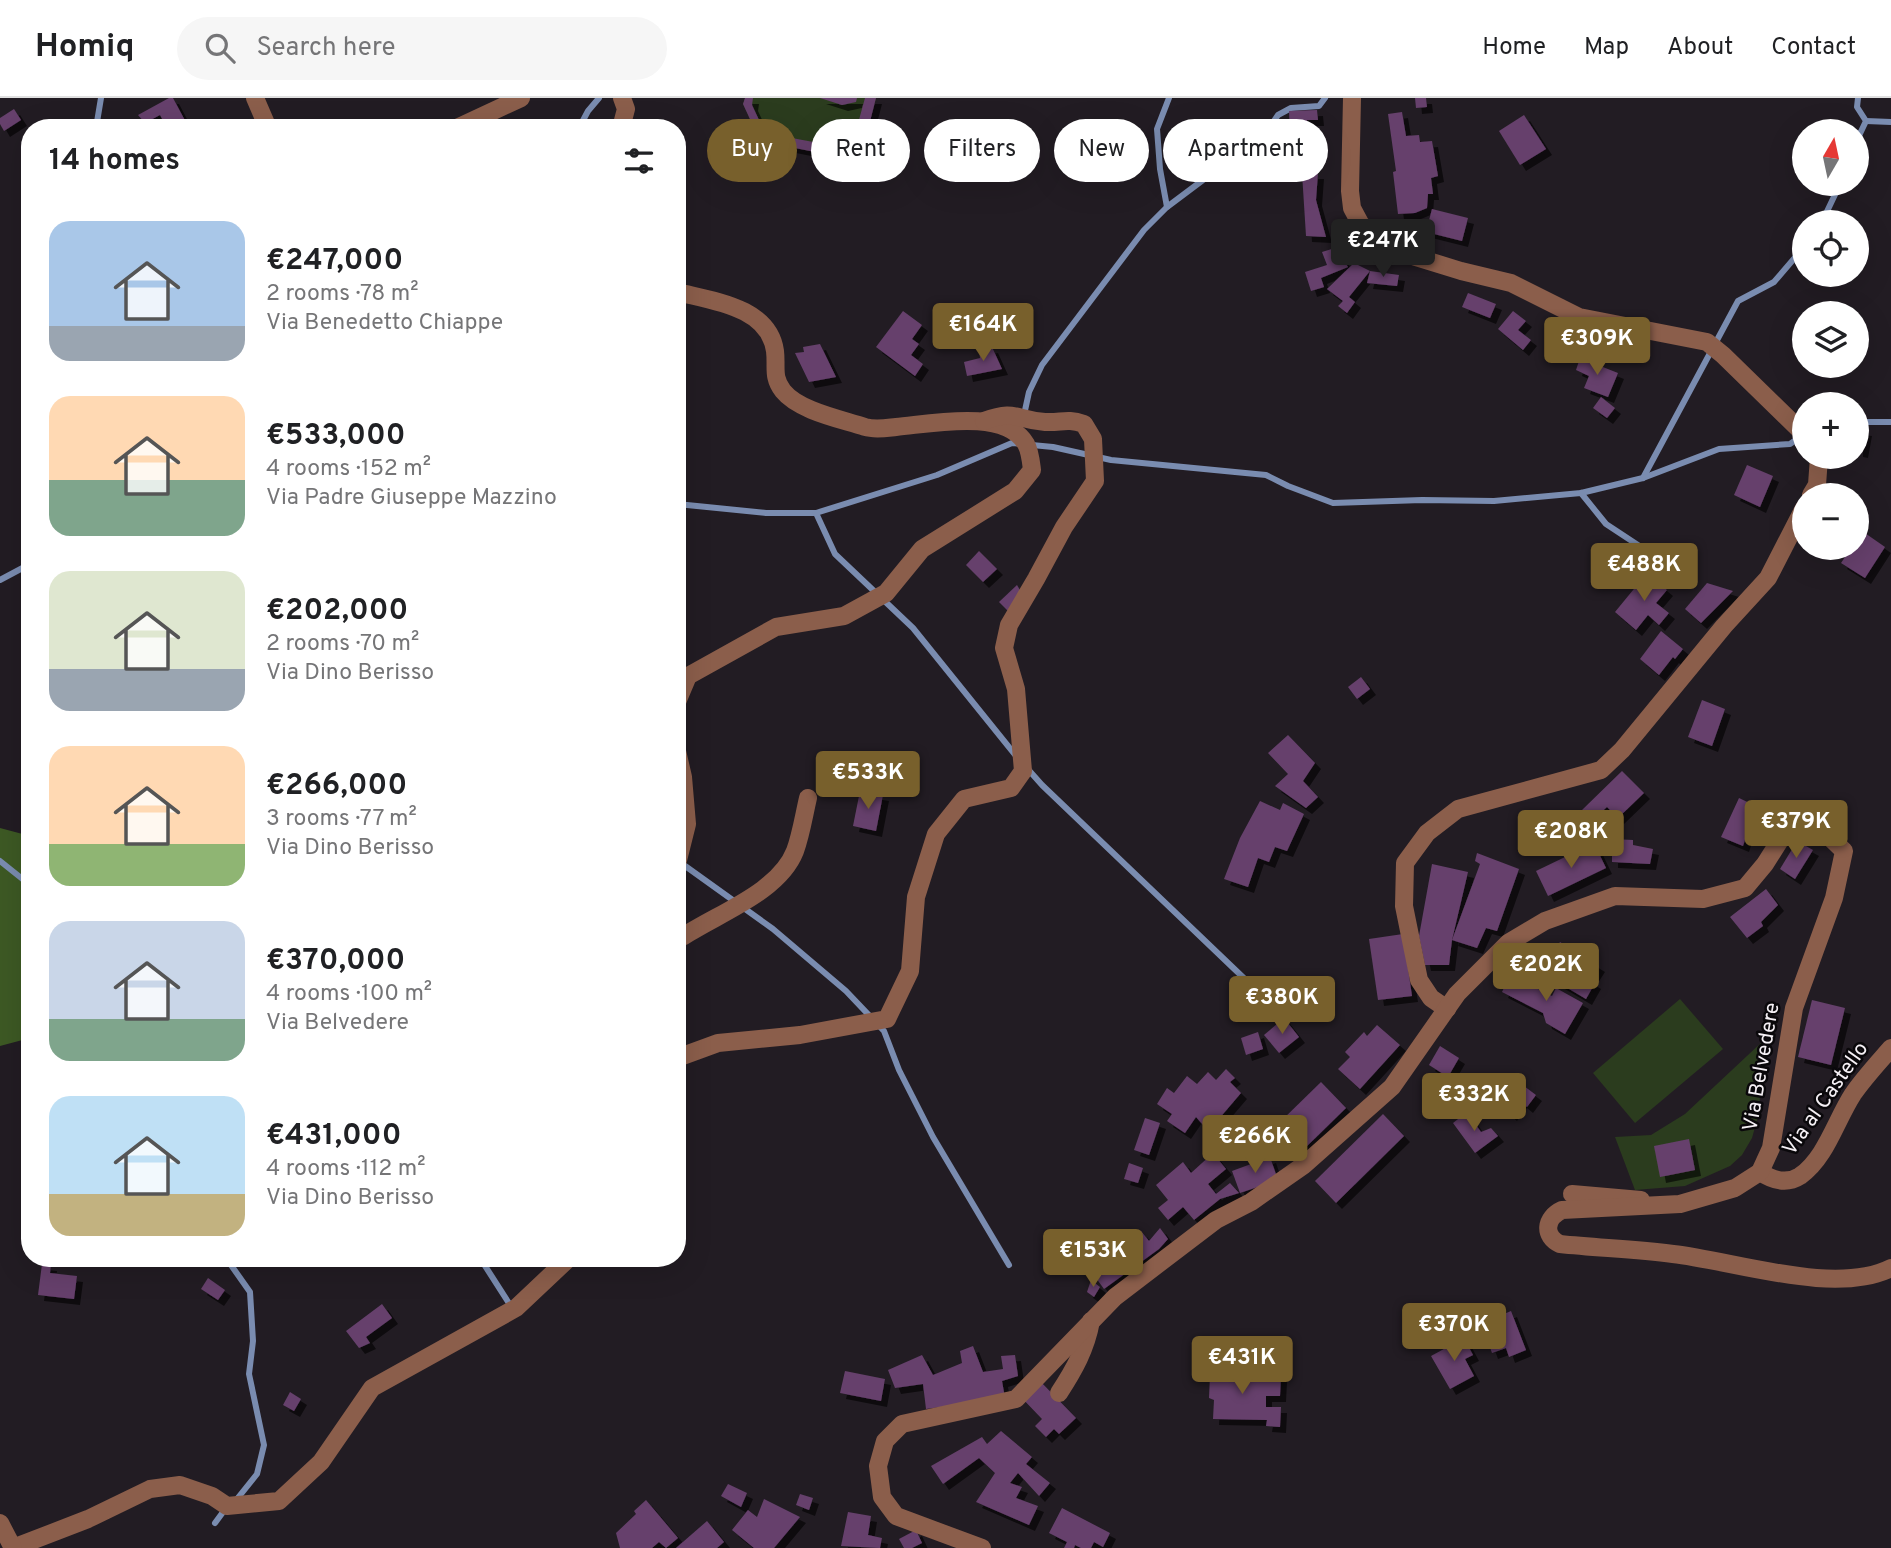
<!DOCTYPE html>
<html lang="en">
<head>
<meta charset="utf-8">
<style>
  :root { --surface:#fff; --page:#f6f6f6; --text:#202124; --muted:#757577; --line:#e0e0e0; --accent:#78602c }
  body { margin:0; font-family:Overpass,sans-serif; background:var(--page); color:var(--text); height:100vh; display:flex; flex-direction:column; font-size:26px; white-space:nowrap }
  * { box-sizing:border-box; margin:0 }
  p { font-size:23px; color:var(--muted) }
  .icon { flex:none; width:38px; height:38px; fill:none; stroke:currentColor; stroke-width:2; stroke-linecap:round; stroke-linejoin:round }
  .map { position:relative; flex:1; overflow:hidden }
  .drawer { position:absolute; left:21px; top:21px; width:665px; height:1148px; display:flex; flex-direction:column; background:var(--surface); border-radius:28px; box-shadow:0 7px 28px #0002 }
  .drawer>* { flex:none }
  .hud { position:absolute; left:707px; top:21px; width:665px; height:63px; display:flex; gap:14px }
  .needle { width:46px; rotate:9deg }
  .buttons { position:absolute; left:1792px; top:21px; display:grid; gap:14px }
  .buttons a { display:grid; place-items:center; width:77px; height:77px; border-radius:50%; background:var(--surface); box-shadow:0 7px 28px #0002; font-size:35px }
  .price { position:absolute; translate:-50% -60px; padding:0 16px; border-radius:7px; background:var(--accent); color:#fff; font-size:23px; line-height:46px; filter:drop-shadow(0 2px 4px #0008) }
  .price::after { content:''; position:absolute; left:50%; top:42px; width:21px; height:16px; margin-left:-10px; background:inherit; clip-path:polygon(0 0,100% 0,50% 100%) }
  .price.active { background:#222; color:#fff }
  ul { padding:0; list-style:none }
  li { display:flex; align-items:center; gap:21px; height:175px; padding:0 28px }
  li span { display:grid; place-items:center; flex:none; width:196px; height:140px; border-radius:21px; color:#555 }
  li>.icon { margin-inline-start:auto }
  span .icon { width:84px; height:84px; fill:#fffc; stroke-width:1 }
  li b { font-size:30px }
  h2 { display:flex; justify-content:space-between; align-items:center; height:84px; padding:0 28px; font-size:30px }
  .chip { padding:0 24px; border-radius:32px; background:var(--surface); box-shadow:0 7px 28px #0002; font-size:24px; line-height:63px }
  .chip.active { background:var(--accent); color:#fff }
  header { display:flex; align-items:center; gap:42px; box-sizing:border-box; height:98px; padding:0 35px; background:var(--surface); border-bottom:2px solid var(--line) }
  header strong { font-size:33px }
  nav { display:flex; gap:38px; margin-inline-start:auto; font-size:24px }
  .search { width:490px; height:63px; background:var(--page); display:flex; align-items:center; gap:18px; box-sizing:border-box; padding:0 24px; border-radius:38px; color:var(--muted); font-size:26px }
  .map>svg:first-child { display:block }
  .green { fill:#2b3c1e }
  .forest { fill:#3d5924 }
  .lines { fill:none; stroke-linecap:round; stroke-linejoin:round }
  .stream { stroke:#7a8cb0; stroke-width:6 }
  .building { fill:#66406c; filter:url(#shadow) }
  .minor { stroke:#8b5e4b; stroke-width:18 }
  .tertiary { stroke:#8b5e4b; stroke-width:18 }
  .labels { text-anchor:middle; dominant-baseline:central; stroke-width:5; stroke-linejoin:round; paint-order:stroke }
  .street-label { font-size:21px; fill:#f5f0f5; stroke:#0a080b }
</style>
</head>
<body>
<header>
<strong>Homiq</strong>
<div class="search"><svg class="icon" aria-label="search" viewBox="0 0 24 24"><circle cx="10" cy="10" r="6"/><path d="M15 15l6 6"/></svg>Search here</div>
<nav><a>Home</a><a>Map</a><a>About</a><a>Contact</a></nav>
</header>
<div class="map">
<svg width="1891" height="1450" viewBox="0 0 1891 1450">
  <defs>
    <filter id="shadow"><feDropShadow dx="6" dy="6" stdDeviation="0" flood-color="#0009"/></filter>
  </defs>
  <rect width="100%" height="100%" fill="#221c23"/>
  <g class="green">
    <path d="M 745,0 L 876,0 L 867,35 L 825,56 L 760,43 L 743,6 Z"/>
    <path d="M 1680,901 L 1723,951 L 1635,1025 L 1593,975 Z"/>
    <path d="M 1763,943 L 1759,1015 L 1752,1040 L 1742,1057 L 1730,1068 L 1685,1088 L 1635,1092 L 1615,1039 L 1651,1037 L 1685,1016 Z"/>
  </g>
  <path class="forest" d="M 0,730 L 30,738 L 30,940 L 0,948 Z"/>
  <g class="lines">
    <g class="stream">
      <path d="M 1866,23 L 1891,24"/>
      <path d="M 96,30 L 101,0"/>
      <path d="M 579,30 L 588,13 L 599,0"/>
      <path d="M 1857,42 L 1866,23 L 1857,9 L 1858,0"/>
      <path d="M 1167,109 L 1160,71 L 1157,31 L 1169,0"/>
      <path d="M 1822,124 L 1840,86"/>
      <path d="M 1024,317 L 1029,294 L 1042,267 L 1144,132 L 1167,109 L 1203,82 L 1229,66 L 1252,55 L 1278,17 L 1291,10 L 1319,8 L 1325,0"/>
      <path d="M 1857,324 L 1891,324"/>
      <path d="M 1643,380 L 1738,203 L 1774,184 L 1804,149"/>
      <path d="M 1581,395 L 1606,426 L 1694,484"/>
      <path d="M 677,406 L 766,415 L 816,415 L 937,377 L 1012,345 L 1053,349 L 1111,362 L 1266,377 L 1288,388 L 1333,405 L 1422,402 L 1494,403 L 1581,395 L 1643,380 L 1719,351 L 1790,346 L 1803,337"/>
      <path d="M 816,415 L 835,456 L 913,530 L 1017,659"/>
      <path d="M 0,482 L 30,466"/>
      <path d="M 1026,669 L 1042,687 L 1249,885"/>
      <path d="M 0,763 L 30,787"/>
      <path d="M 681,765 L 773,831 L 846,893 L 884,933 L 899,972 L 933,1039 L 1009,1167"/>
      <path d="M 226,1160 L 250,1194 L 253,1243 L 249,1276 L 264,1347 L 257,1376 L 237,1401"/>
      <path d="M 480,1160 L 512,1210"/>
      <path d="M 215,1425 L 226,1410"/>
    </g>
  </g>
  <g class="building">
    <path d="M 169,0 L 173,0 L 189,30 L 167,30 L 160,17 L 145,25 L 138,17 Z"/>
    <path d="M 745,0 L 753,0 L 752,7 L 765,35 L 824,46 L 857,29 L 865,0 L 876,0 L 867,35 L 825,56 L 760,43 L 743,6 Z"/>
    <path d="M 820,0 L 857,0 L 856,4 L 842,7 Z"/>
    <path d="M 1415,0 L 1426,0 L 1427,9 L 1416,10 Z"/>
    <path d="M 14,11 L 21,22 L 4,33 L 0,26 L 0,20 Z"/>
    <path d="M 1317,12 L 1318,22 L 1307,22 L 1308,37 L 1290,38 L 1289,13 Z"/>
    <path d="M 1402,14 L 1406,38 L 1419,37 L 1420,44 L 1432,43 L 1438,78 L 1431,80 L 1433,96 L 1428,96 L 1427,110 L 1415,115 L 1398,116 L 1393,74 L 1396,73 L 1388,16 Z"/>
    <path d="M 1524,17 L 1546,51 L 1520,67 L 1499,33 Z"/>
    <path d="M 1302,75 L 1318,75 L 1316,102 L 1326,139 L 1306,138 Z"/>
    <path d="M 1432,111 L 1468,120 L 1462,143 L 1426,134 Z"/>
    <path d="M 1335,150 L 1348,169 L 1321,180 L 1324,189 L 1311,193 L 1305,174 L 1327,167 L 1322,154 Z"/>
    <path d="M 1354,165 L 1370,173 L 1349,199 L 1355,204 L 1347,215 L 1338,208 L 1343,203 L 1327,191 Z"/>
    <path d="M 1370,173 L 1399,177 L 1397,188 L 1367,185 Z"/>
    <path d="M 1468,195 L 1496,206 L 1490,220 L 1462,209 Z"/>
    <path d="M 903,213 L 922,227 L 912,241 L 919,246 L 911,257 L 923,266 L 915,278 L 876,249 Z"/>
    <path d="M 1513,213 L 1526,223 L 1518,232 L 1531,242 L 1523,252 L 1498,231 Z"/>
    <path d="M 820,246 L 836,279 L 809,284 L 795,255 L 804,254 L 803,249 Z"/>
    <path d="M 992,249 L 1002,271 L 967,278 L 964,264 L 980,260 L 979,252 Z"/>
    <path d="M 1580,260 L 1618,275 L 1608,299 L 1584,290 L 1589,278 L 1576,272 Z"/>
    <path d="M 1601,299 L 1615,310 L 1607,320 L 1593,310 Z"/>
    <path d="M 1857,331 L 1866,332 L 1862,354 L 1857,353 Z"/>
    <path d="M 1747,367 L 1773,378 L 1760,409 L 1734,397 Z"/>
    <path d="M 1862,433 L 1885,449 L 1865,480 L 1841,465 L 1851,450 L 1857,450 L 1857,441 Z"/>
    <path d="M 979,453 L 997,471 L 983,484 L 966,467 Z"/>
    <path d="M 1647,475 L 1667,492 L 1656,505 L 1669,515 L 1659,527 L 1648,517 L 1636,532 L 1615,514 Z"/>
    <path d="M 1707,485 L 1733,493 L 1701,525 L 1685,511 Z"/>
    <path d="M 1017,487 L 1024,499 L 1008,513 L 999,504 Z"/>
    <path d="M 1661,533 L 1683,551 L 1675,561 L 1673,559 L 1659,577 L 1640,561 Z"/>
    <path d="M 1361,579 L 1370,591 L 1357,601 L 1348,589 Z"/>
    <path d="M 1702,602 L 1725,611 L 1712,648 L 1688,639 Z"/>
    <path d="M 1288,637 L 1315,665 L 1303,683 L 1318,699 L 1306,710 L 1275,688 L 1288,676 L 1268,655 Z"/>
    <path d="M 1622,673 L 1644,695 L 1618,720 L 1607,709 L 1592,723 L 1582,712 Z"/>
    <path d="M 860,693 L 883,697 L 876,733 L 853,728 Z"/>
    <path d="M 1739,700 L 1764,712 L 1752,741 L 1746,739 L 1743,748 L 1721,739 Z"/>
    <path d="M 1260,703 L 1280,712 L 1283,705 L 1304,716 L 1287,753 L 1275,749 L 1269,764 L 1258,760 L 1248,789 L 1224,781 L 1240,740 Z"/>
    <path d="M 1612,741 L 1633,742 L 1633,747 L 1653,751 L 1650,766 L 1612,764 Z"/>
    <path d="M 1797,743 L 1813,752 L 1795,781 L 1780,771 Z"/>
    <path d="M 1594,745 L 1606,770 L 1548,798 L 1536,773 Z"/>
    <path d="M 1477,755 L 1519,771 L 1497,833 L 1486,830 L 1477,850 L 1452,842 L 1480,766 L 1475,763 Z"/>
    <path d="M 1432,766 L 1468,774 L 1452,842 L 1449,867 L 1425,867 L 1419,838 Z"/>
    <path d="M 1766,791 L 1778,807 L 1761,824 L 1763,828 L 1747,840 L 1730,819 Z"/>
    <path d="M 1403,836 L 1412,898 L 1378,902 L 1369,841 Z"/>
    <path d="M 1560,844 L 1599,868 L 1590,882 L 1595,885 L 1586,901 L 1542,875 Z"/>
    <path d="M 1510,877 L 1552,898 L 1556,890 L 1583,905 L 1565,936 L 1546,925 L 1543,915 L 1502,894 Z"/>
    <path d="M 1812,902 L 1845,910 L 1831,967 L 1798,959 Z"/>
    <path d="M 1284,920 L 1299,939 L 1279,955 L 1264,937 Z"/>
    <path d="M 1377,927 L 1400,947 L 1360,991 L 1338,971 L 1350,959 L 1345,954 L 1364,934 L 1367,938 Z"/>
    <path d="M 1258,934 L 1263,951 L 1246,957 L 1241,940 Z"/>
    <path d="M 1440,948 L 1459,960 L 1448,979 L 1429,967 Z"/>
    <path d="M 1226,971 L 1235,980 L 1230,984 L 1241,995 L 1212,1029 L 1203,1027 L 1196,1019 L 1185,1035 L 1167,1023 L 1172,1016 L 1157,1006 L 1167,990 L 1174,995 L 1187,978 L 1197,986 L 1208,974 L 1216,982 Z"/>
    <path d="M 1508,981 L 1514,985 L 1516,982 L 1536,997 L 1527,1009 L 1521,1004 L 1511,1017 L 1500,1008 L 1507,1000 L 1498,993 Z"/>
    <path d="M 1321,984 L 1346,1010 L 1303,1052 L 1278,1026 Z"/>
    <path d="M 1467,1014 L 1481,1034 L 1491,1030 L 1498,1038 L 1475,1055 L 1453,1025 Z"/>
    <path d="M 1383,1016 L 1404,1038 L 1336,1105 L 1315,1083 Z"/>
    <path d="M 1145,1020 L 1160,1025 L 1149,1057 L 1134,1052 Z"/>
    <path d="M 1689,1041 L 1695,1072 L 1660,1079 L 1654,1048 Z"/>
    <path d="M 1213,1055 L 1226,1071 L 1208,1086 L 1216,1096 L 1230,1085 L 1239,1095 L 1220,1101 L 1194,1122 L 1183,1109 L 1168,1122 L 1158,1110 L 1168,1102 L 1156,1087 L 1183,1064 L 1191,1075 Z"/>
    <path d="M 1270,1059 L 1278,1082 L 1240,1095 L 1232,1073 Z"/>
    <path d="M 1129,1065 L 1143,1070 L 1138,1085 L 1124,1081 Z"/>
    <path d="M 1160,1130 L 1168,1141 L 1159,1151 L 1104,1191 L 1096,1180 L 1118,1158 L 1122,1164 L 1131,1154 L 1126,1149 L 1141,1133 L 1149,1143 Z"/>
    <path d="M 42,1166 L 51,1167 L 50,1175 L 77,1178 L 74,1201 L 38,1197 Z"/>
    <path d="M 208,1180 L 225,1192 L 218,1202 L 201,1191 Z"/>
    <path d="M 1091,1182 L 1100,1189 L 1094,1199 L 1087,1194 Z"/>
    <path d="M 382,1206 L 392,1220 L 366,1239 L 370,1245 L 359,1250 L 346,1233 Z"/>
    <path d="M 1511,1213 L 1526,1252 L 1509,1259 L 1506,1250 L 1492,1255 L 1483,1230 L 1499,1225 L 1497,1219 Z"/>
    <path d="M 1464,1240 L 1473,1257 L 1465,1261 L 1474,1278 L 1450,1291 L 1431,1258 Z"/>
    <path d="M 973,1248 L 983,1274 L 1003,1271 L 1001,1258 L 1015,1257 L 1018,1278 L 1002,1283 L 1005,1300 L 926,1311 L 923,1286 L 895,1290 L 888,1272 L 922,1257 L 933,1277 L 962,1265 L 960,1253 Z"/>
    <path d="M 1199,1264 L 1225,1265 L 1225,1284 L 1255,1283 L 1254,1277 L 1281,1278 L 1280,1298 L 1266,1298 L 1266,1309 L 1281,1309 L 1280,1329 L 1266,1328 L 1267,1322 L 1213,1321 L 1214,1302 L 1209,1300 L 1210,1277 L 1199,1277 Z"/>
    <path d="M 845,1273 L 885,1281 L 881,1303 L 840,1295 Z"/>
    <path d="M 1038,1281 L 1076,1320 L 1059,1336 L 1054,1331 L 1046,1339 L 1035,1328 L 1042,1321 L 1020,1298 Z"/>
    <path d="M 290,1294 L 301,1301 L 294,1313 L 283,1307 Z"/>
    <path d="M 1001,1333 L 1032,1359 L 1026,1366 L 1050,1385 L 1039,1398 L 1018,1375 L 1010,1385 L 1022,1389 L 1016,1400 L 1038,1408 L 1029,1427 L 976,1404 L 995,1375 L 979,1360 L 943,1386 L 931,1368 L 982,1339 L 987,1346 Z"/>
    <path d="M 728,1386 L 747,1395 L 741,1409 L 721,1398 Z"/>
    <path d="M 800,1396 L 813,1400 L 809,1412 L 796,1407 Z"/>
    <path d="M 764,1401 L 800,1419 L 774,1450 L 754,1450 L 732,1432 L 748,1412 L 757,1419 Z"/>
    <path d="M 646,1402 L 678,1440 L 666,1450 L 659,1444 L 652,1450 L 620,1450 L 616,1435 L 636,1416 L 634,1413 Z"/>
    <path d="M 1062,1410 L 1110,1435 L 1103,1449 L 1094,1444 L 1091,1450 L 1081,1450 L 1075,1447 L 1074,1450 L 1064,1450 L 1067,1444 L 1049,1435 Z"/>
    <path d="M 848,1414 L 871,1418 L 868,1437 L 882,1440 L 880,1450 L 841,1448 Z"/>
    <path d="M 707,1423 L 724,1444 L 717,1450 L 676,1450 Z"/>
    <path d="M 916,1432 L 922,1445 L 912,1450 L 904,1450 L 899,1441 Z"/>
  </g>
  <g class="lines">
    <g class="minor">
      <path d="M 255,0 L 268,30"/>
      <path d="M 457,30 L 521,0"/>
      <path d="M 621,30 L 626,11 L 622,0"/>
      <path d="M 677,194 C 713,203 769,209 775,253 C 777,269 772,279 783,293 C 799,313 841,321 865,329 C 875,332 886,330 896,329 C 931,326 1005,310 1026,346 C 1030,353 1031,364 1032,372 L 1015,393 L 922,451 L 886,495 L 844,518 L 776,529 L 688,578 L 677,604"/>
      <path d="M 677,653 L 683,679 L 687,726 L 677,766"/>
      <path d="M 677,840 L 684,838 C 719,815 779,794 795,753 C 801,737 804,717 808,700"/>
      <path d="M 677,960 L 718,945 L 800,937 L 887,921 L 910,873 L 916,799 L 936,736 L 964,701 L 1011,690 L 1023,673 L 1016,591 L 1004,550 L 1009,527 L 1036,481 L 1064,429 L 1095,383 L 1093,341 L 1084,326 C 1066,320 1062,325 1045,324 C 1015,322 1016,311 984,323"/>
      <path d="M 1760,1074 C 1772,1082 1786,1087 1800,1078 C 1826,1060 1836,1022 1853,996 C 1864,980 1878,965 1891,950"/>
      <path d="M 1572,1096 L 1641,1102"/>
      <path d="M 1059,1295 C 1074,1272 1086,1251 1091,1223"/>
      <path d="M 13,1450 L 88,1421 L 150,1391 L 180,1387 L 212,1398 L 227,1408 L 279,1403 L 321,1364 L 372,1290 L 516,1210 L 569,1160"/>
    </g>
    <g class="tertiary">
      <path d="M 1352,0 L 1350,93 L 1352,110 L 1360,125 L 1371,138 L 1409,157 L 1461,173 L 1511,185 L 1579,219 L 1707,244 L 1723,257 L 1804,336"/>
      <path d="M 1811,397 L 1817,387 L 1819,359"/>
      <path d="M 1447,911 L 1431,900 L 1419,882 L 1404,808 L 1405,765 L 1427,735 L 1458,711 L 1601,672 L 1622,652 L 1724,528 L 1768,480 L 1804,410"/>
      <path d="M 0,1425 L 13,1450"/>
      <path d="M 982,1450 L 896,1418 L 882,1399 L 878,1368 L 885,1343 L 902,1326 L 1016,1301 L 1115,1199 L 1216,1122 L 1251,1104 L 1304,1067 L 1392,989 L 1457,896 L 1508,845 L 1545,823 L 1615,798 L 1703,801 L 1745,790 L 1765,766 L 1789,728 L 1814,724 L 1844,753 L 1834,800 L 1794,910 L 1771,1050 L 1760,1074 L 1735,1090 L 1680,1106 L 1562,1112 C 1545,1120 1543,1138 1560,1146 C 1598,1150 1636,1151 1673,1156 C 1735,1163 1835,1198 1891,1170"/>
    </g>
  </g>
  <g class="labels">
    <g class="street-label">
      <text transform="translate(1762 969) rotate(-80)">Via Belvedere</text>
      <text transform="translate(1826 1001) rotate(-55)">Via al Castello</text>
    </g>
  </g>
</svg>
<div class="buttons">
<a><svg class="needle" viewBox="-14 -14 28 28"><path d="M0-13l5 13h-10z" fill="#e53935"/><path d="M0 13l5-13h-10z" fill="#757577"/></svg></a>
<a><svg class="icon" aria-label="locate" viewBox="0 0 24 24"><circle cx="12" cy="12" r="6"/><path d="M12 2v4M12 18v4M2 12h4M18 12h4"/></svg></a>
<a><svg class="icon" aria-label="layers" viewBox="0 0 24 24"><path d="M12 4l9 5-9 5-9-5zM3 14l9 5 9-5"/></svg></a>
<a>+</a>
<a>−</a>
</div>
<b class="price active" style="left:1383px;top:181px">€247K</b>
<b class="price" style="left:983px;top:265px">€164K</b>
<b class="price" style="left:1597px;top:279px">€309K</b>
<b class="price" style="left:1644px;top:505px">€488K</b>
<b class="price" style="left:868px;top:713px">€533K</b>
<b class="price" style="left:1796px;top:762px">€379K</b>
<b class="price" style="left:1571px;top:772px">€208K</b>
<b class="price" style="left:1546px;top:905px">€202K</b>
<b class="price" style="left:1282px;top:938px">€380K</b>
<b class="price" style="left:1474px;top:1035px">€332K</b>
<b class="price" style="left:1255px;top:1077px">€266K</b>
<b class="price" style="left:1093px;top:1191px">€153K</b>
<b class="price" style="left:1454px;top:1265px">€370K</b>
<b class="price" style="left:1242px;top:1298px">€431K</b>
<div class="hud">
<a class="chip active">Buy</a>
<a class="chip">Rent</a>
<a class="chip">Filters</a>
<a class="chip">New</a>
<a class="chip">Apartment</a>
</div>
<section class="drawer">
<h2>14 homes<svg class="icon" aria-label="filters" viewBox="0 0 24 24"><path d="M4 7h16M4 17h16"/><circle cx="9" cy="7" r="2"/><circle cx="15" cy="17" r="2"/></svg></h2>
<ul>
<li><span style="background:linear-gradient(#a9c7e8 75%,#9aa5b1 0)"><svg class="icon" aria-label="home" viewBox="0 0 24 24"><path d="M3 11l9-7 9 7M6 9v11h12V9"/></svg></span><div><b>€247,000</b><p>2 rooms · 78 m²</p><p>Via Benedetto Chiappe</p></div></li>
<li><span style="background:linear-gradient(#ffd9b3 60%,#7fa58c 0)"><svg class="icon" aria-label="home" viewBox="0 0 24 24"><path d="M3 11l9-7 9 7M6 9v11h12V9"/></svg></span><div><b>€533,000</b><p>4 rooms · 152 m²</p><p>Via Padre Giuseppe Mazzino</p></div></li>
<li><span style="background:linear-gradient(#dfe7d0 70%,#9aa5b1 0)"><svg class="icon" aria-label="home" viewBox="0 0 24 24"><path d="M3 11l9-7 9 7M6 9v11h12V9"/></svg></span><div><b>€202,000</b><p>2 rooms · 70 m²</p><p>Via Dino Berisso</p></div></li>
<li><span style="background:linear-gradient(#ffd9b3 70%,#8fb573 0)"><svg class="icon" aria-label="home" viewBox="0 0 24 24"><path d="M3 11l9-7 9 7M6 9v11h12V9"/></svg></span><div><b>€266,000</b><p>3 rooms · 77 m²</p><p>Via Dino Berisso</p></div></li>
<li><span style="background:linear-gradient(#c9d6e8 70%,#7fa58c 0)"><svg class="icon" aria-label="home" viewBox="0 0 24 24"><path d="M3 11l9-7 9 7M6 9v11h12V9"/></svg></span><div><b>€370,000</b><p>4 rooms · 100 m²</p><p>Via Belvedere</p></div></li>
<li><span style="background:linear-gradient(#bfe0f5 70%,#c2b280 0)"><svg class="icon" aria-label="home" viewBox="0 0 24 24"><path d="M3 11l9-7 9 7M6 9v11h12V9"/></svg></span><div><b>€431,000</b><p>4 rooms · 112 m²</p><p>Via Dino Berisso</p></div></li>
</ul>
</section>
</div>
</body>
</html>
